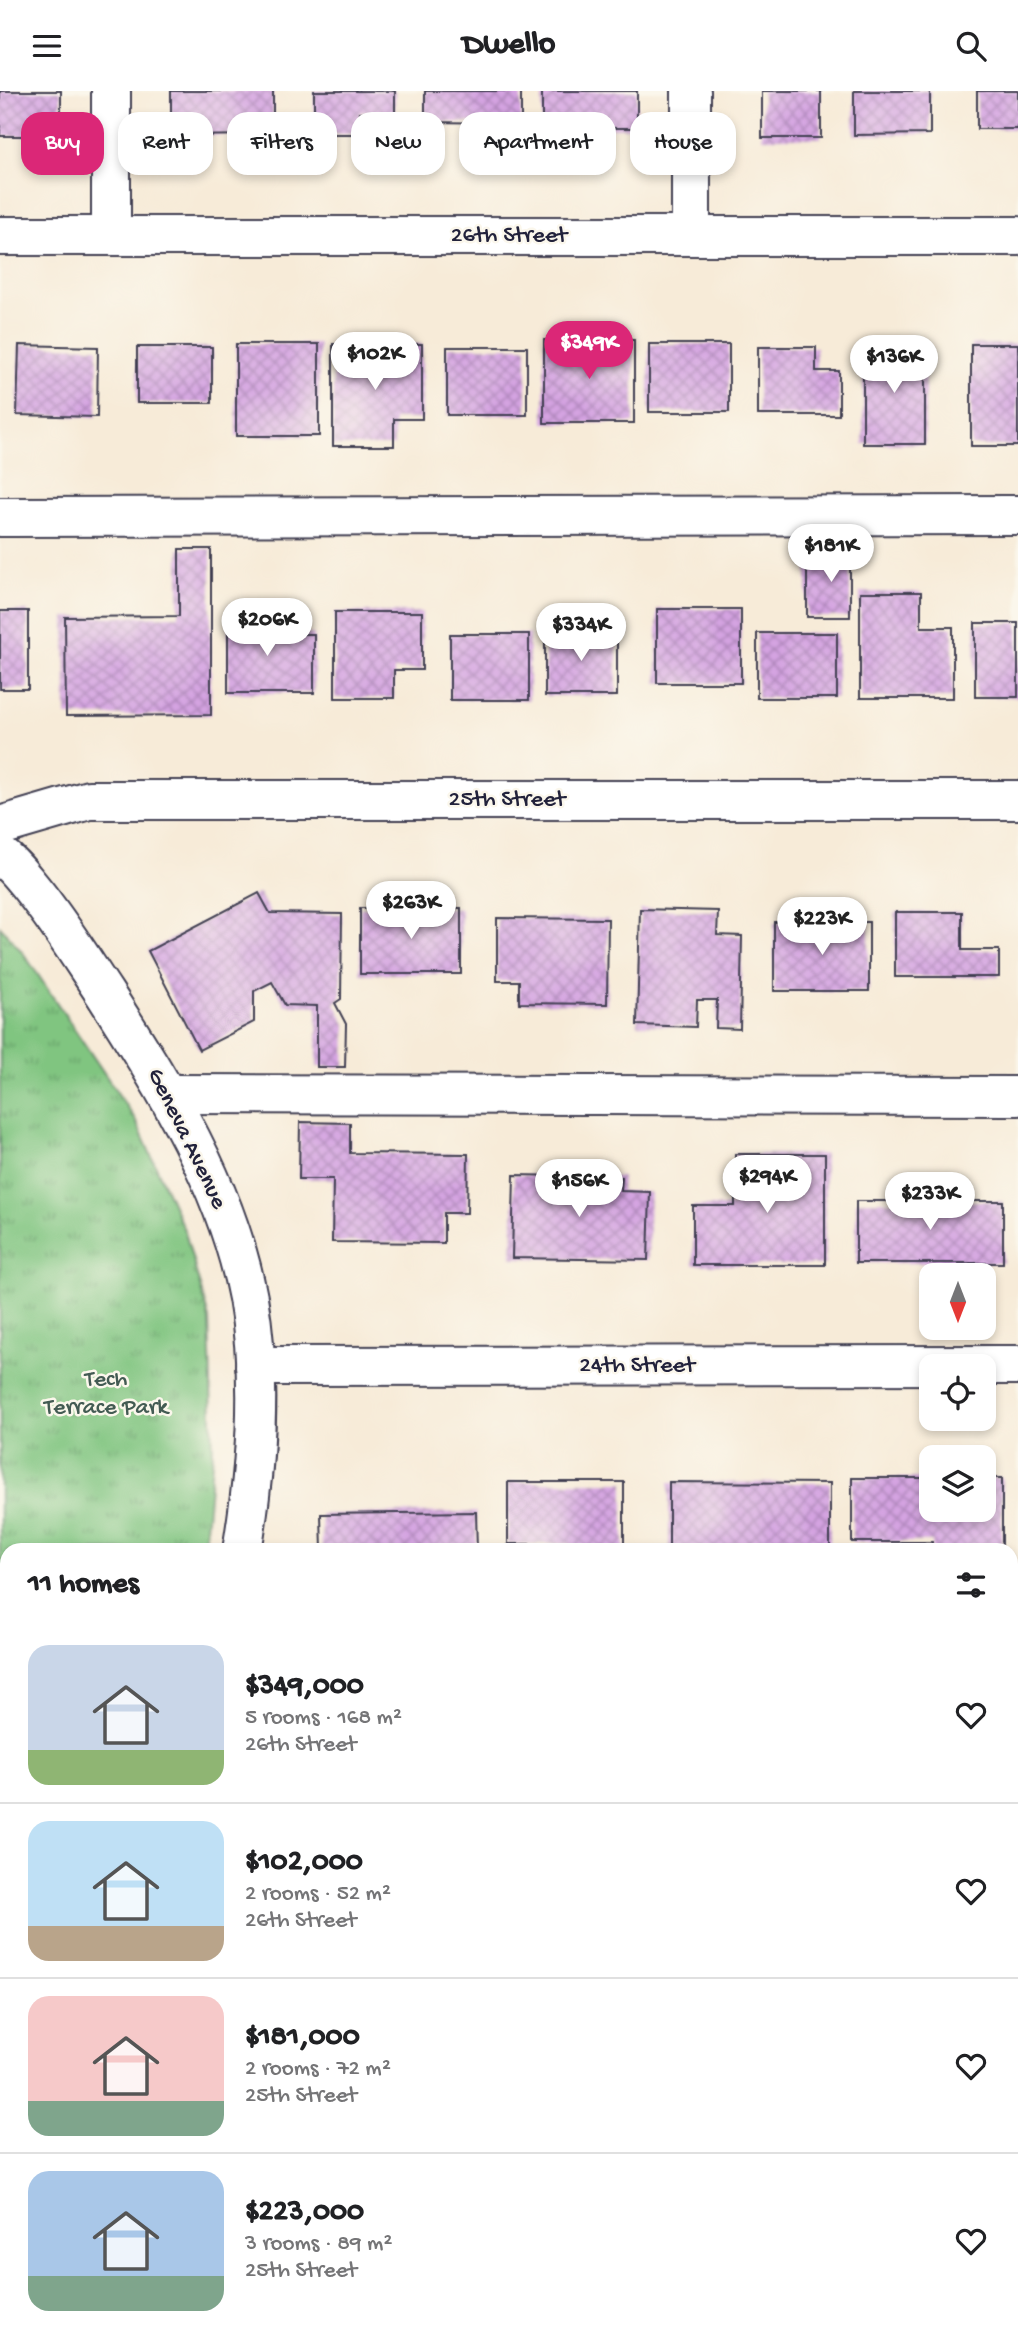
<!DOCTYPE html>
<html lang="en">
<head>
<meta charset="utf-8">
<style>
  :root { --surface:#fff; --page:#f2f2f2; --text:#202124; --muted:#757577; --line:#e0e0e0; --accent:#db2777 }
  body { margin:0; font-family:"Gochi Hand",sans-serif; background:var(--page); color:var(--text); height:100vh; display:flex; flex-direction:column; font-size:26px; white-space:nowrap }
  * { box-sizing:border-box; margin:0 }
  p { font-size:23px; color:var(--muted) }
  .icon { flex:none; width:38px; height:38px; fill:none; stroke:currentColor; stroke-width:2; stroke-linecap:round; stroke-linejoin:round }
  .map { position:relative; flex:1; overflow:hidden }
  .sheet { position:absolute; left:0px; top:1452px; width:1018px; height:800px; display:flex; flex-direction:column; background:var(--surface); border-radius:21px 21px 0 0; box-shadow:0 4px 10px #0003 }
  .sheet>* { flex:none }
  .banner { position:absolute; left:21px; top:21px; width:976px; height:63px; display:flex; gap:14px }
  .needle { width:46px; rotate:180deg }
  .buttons { position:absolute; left:919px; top:1172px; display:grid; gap:14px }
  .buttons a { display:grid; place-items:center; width:77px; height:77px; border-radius:14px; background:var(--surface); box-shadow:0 4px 10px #0003; font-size:35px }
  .price { position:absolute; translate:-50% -60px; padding:0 16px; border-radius:24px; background:#fff; color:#222; font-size:23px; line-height:46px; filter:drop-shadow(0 2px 4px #0008) }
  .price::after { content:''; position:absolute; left:50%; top:42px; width:21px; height:16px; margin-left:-10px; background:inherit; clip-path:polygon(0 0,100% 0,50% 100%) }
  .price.active { background:var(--accent); color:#fff }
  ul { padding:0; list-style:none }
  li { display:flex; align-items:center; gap:21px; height:175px; padding:0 28px }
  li+li { border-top:2px solid var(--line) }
  li span { display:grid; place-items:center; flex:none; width:196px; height:140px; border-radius:21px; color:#555 }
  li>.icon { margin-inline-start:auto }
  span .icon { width:84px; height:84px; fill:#fffc; stroke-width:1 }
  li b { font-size:30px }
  h2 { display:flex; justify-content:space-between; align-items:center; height:84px; padding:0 28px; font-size:30px }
  .tag { padding:0 24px; border-radius:21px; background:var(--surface); box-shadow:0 4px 10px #0003; font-size:24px; line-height:63px }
  .tag.active { background:var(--accent); color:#fff }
  header { display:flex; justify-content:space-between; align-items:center; height:91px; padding:0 28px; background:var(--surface); font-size:32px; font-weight:800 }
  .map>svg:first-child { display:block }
  .park { fill:url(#park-tufts); stroke:#51745e; stroke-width:2 }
  .building { fill:url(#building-cross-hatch) }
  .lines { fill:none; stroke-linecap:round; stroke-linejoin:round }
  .minor-casing { stroke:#424053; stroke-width:42 }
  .minor { stroke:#fff; stroke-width:38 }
  .labels { text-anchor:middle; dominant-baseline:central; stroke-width:5; stroke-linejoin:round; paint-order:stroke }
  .street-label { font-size:24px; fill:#22223b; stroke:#fbf7ec }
  .park-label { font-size:24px; fill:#435b53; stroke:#fbf7ec }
</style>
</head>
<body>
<header><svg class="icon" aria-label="menu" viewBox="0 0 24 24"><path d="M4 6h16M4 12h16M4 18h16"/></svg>Dwello<svg class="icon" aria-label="search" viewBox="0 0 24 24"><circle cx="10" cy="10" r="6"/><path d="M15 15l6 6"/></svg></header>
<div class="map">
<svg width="1018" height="2251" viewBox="0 0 1018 2251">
  <defs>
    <pattern id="park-tufts" width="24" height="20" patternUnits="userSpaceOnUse" patternTransform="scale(1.75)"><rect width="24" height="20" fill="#80c580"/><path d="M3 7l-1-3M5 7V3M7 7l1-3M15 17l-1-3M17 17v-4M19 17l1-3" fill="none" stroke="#68a06a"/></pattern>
    <pattern id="building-cross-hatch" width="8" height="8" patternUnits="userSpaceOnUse" patternTransform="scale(1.75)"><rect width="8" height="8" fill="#d4a3e1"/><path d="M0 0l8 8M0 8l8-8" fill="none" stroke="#ac84b8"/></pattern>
  </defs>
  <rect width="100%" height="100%" fill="#fbf7ec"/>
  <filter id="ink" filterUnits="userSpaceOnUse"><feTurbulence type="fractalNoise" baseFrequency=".0143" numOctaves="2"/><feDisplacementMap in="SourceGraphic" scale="14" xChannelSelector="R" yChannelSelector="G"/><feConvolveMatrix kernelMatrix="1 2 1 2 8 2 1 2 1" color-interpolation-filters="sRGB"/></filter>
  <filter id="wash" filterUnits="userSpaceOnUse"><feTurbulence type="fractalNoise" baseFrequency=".00686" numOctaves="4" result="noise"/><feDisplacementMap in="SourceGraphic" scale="28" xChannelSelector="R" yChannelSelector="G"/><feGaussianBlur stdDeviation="1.57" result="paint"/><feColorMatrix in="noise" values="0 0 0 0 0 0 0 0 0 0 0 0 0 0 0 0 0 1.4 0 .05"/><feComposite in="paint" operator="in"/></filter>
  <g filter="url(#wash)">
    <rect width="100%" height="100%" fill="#f7ebd8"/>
    <path class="park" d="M 0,835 L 24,863 L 135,1028 L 185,1141 L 209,1228 L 213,1362 L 204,1459 L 7,1460 L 7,1988 L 0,1996 Z"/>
    <g id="blocks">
      <g class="building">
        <rect x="0" y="0" width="61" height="45"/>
        <path d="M 171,0 L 273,0 L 273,44 L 171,45 Z"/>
        <path d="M 314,0 L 395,0 L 395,21 L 360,21 L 360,43 L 314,43 Z"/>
        <path d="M 425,0 L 521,0 L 521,32 L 425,31 Z"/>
        <rect x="542" y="0" width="95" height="37"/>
        <rect x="762" y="0" width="59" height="47"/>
        <path d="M 854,0 L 930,0 L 930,43 L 854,44 Z"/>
        <rect x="977" y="0" width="41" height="38"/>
        <rect x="544" y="249" width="90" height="83"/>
        <rect x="236" y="253" width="83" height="92"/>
        <path d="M 333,253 L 422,253 L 422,328 L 394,328 L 394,355 L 333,355 Z"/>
        <rect x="649" y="253" width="80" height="68"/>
        <rect x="971" y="253" width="47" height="102"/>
        <path d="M 19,254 L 98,256 L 97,326 L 17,324 Z"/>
        <rect x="863" y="255" width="62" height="98"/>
        <rect x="137" y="256" width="75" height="56"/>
        <rect x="447" y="256" width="80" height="68"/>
        <path d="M 758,256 L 816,256 L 816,280 L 839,280 L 839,324 L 758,324 Z"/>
        <path d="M 829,450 L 850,450 L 850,526 L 807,526 L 807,475 L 829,475 Z"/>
        <path d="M 179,458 L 211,458 L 211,624 L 66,625 L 65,526 L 179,525 Z"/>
        <path d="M 860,501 L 921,501 L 921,536 L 953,536 L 953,607 L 860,607 Z"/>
        <path d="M 228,514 L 255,514 L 255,543 L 314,543 L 314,602 L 228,602 Z"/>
        <rect x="657" y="518" width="84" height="74"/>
        <rect x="0" y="520" width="28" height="78"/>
        <path d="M 335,521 L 422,521 L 422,579 L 394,579 L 394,607 L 335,607 Z"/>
        <rect x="975" y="532" width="43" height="74"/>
        <rect x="545" y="540" width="72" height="65"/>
        <rect x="757" y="542" width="80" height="65"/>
        <rect x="450" y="543" width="79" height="66"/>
        <path d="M 259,802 L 270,822 L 342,823 L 341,908 L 335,912 L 346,933 L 345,976 L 317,976 L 317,915 L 285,914 L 272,891 L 254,900 L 254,931 L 199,959 L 148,860 Z"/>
        <rect x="360" y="817" width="101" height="66"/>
        <path d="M 640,818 L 718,820 L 717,844 L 742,845 L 740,938 L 716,937 L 717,909 L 697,909 L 696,936 L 637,934 Z"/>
        <path d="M 895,821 L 962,821 L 962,859 L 999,859 L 999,886 L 895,886 Z"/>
        <path d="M 497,827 L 608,828 L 607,913 L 519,912 L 519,890 L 497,890 Z"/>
        <rect x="774" y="831" width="95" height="69"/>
        <path d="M 300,1031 L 350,1032 L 350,1062 L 468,1063 L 467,1122 L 444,1122 L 444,1152 L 332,1151 L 333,1088 L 299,1088 Z"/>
        <path d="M 735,1063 L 825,1063 L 825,1174 L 693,1174 L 693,1115 L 735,1115 Z"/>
        <path d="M 514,1084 L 622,1086 L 621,1100 L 650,1101 L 648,1169 L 512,1167 Z"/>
        <rect x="856" y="1110" width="147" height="62"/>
        <path d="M 852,1387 L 931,1387 L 931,1419 L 984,1419 L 984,1387 L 1002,1387 L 1002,1460 L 932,1460 L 932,1451 L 852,1451 Z"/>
        <path d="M 508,1391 L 624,1391 L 624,1460 L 571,1460 L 571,1453 L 508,1453 Z"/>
        <path d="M 669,1391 L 830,1392 L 830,1460 L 669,1460 Z"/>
        <path d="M 476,1421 L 477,1460 L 322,1460 L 321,1423 Z"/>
        <path d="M 1012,1820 L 1018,1821 L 1018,1922 L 1012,1922 Z"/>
        <path d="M 1018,2174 L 1018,2251 L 935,2251 L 935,2245 L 1012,2245 L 1012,2175 Z"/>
        <path d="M 0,2208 L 7,2208 L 7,2245 L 119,2245 L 119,2251 L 0,2251 Z"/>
        <rect x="132" y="2245" width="163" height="6"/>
        <rect x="334" y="2245" width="124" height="6"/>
        <rect x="487" y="2245" width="150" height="6"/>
        <rect x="764" y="2245" width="142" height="6"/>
      </g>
    </g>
  </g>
  <g filter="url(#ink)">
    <use href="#blocks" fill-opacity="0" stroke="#424053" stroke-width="2"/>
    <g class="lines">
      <defs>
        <g id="minor">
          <path d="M 111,0 L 111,145"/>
          <path d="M 0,145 L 1018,145"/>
          <path d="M 691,145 L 691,0"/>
          <path d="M 0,426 L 1018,424"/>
          <path d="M 0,735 L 89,709 L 1018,709"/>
          <path d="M 0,764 C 13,773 22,786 32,798 C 59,831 81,867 105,903 C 165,997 227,1095 248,1207 C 263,1290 256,1377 242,1460"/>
          <path d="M 167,1003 L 1018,1005"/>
          <path d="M 255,1275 L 1018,1274"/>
          <path d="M 1012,1644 L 1018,1644"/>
          <path d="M 1012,2047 L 1018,2047"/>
          <path d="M 0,2060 L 7,2056"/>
          <path d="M 696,2245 L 696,2251"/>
        </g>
      </defs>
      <use href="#minor" class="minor-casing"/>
      <use href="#minor" class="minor"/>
    </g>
  </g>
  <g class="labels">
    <g class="street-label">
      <text x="509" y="145">26th Street</text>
      <text x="507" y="709">25th Street</text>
      <text transform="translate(186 1048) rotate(64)">Geneva Avenue</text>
      <text x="637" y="1275">24th Street</text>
    </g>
    <g class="park-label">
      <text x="106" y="1289">Tech<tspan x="106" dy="28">Terrace Park</tspan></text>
    </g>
  </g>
</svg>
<div class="buttons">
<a><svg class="needle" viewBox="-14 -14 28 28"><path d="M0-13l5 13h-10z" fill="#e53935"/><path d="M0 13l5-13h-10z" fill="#757577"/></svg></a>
<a><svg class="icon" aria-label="locate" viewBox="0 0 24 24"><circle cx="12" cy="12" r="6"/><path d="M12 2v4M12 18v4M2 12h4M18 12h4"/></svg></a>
<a><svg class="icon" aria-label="layers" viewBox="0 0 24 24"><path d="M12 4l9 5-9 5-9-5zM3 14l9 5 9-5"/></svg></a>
</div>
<b class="price active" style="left:589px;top:290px">$349K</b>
<b class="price" style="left:375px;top:301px">$102K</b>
<b class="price" style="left:894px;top:304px">$136K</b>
<b class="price" style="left:831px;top:493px">$181K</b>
<b class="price" style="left:267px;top:567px">$206K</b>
<b class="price" style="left:581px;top:572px">$334K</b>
<b class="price" style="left:411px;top:850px">$263K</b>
<b class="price" style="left:822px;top:866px">$223K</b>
<b class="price" style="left:767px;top:1124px">$294K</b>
<b class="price" style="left:579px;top:1128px">$156K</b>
<b class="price" style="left:930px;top:1141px">$233K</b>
<div class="banner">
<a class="tag active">Buy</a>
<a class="tag">Rent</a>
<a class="tag">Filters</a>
<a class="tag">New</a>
<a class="tag">Apartment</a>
<a class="tag">House</a>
</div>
<section class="sheet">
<h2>11 homes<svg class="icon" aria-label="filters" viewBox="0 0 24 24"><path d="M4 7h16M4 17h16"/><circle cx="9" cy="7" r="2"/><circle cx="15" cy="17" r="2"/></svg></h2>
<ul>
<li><span style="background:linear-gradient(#c9d6e8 75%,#8fb573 0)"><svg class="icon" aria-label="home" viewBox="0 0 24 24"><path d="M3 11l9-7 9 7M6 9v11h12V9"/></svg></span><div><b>$349,000</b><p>5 rooms · 168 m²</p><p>26th Street</p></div><svg class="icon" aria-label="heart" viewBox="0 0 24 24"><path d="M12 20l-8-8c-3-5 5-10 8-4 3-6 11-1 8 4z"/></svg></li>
<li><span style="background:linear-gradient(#bfe0f5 75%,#b9a48a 0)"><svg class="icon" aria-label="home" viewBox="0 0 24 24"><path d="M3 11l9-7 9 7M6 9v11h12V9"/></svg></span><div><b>$102,000</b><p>2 rooms · 52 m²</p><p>26th Street</p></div><svg class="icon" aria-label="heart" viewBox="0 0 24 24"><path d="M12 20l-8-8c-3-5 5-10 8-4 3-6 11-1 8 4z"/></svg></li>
<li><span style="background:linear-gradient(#f6c9c9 75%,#7fa58c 0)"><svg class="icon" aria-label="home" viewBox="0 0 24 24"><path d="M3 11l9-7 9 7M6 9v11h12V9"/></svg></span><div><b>$181,000</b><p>2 rooms · 72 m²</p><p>25th Street</p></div><svg class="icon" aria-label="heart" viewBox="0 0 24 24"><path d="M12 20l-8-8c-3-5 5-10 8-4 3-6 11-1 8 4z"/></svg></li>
<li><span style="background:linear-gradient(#a9c7e8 75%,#7fa58c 0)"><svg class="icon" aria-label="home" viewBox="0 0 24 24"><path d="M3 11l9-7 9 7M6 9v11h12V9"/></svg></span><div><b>$223,000</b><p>3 rooms · 89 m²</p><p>25th Street</p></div><svg class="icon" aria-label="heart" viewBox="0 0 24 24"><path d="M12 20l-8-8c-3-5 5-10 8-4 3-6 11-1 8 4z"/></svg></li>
</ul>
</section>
</div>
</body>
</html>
